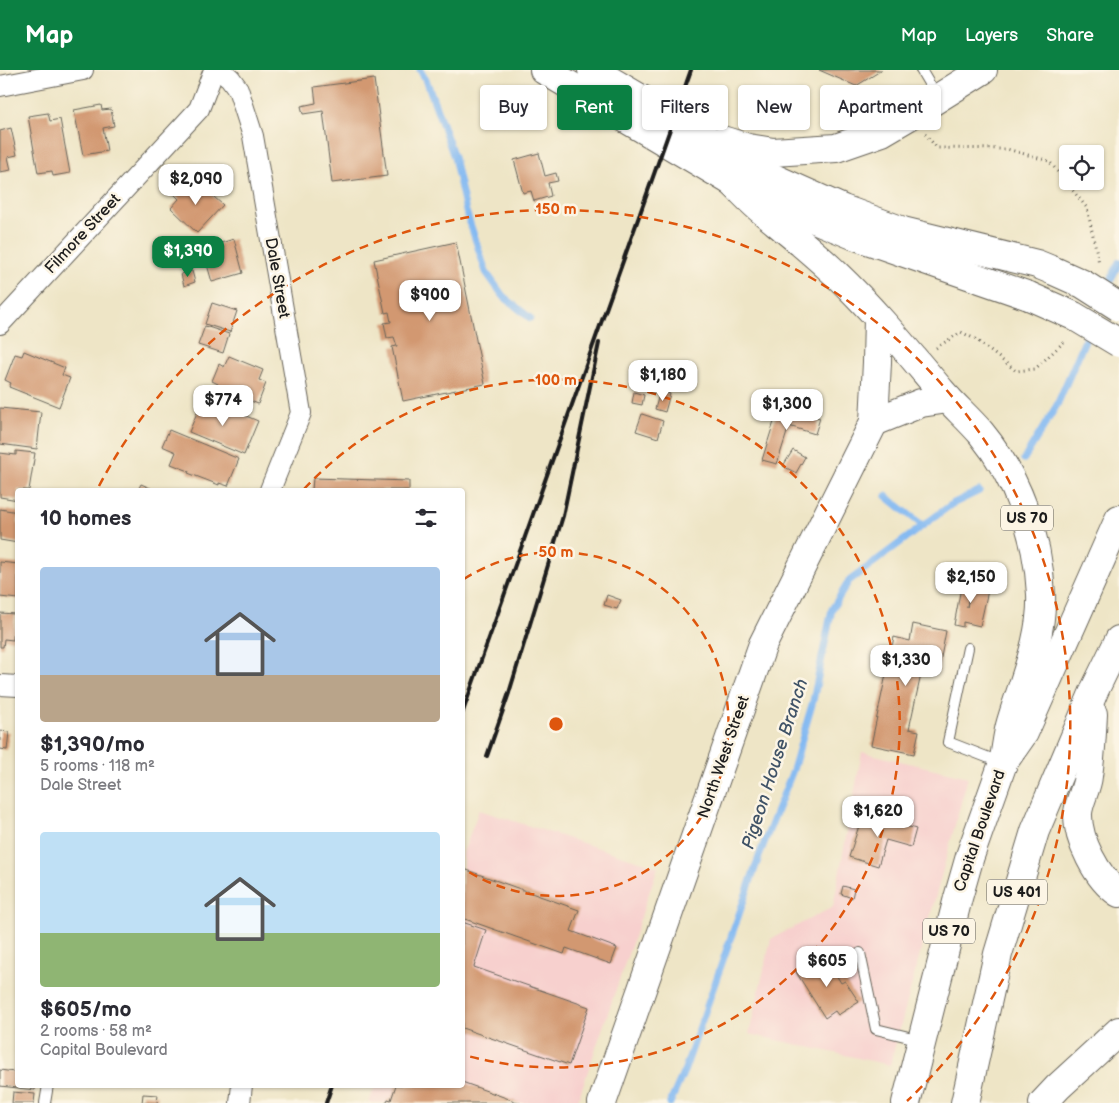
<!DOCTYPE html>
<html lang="en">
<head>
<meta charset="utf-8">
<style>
  :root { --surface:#fff; --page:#f7f7f7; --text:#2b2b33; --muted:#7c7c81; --accent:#0b8043 }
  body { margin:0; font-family:"Balsamiq Sans",sans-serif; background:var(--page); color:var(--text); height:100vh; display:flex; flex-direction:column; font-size:19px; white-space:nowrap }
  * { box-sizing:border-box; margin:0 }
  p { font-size:16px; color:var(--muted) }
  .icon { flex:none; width:28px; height:28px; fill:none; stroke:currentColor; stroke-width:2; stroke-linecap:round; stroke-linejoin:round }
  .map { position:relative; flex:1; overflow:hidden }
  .details { position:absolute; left:15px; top:418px; width:450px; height:600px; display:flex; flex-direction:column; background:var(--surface); border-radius:5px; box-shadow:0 1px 4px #0004 }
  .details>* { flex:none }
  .top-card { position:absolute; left:480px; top:15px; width:475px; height:45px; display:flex; gap:10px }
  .buttons { position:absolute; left:1059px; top:75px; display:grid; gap:10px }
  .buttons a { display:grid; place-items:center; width:45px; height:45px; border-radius:5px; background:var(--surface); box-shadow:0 1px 4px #0004; font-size:25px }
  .price { position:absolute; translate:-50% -42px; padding:0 11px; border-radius:10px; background:#fff; color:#222; font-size:16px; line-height:32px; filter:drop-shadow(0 1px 2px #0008) }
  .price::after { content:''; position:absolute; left:50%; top:30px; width:15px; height:11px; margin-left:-8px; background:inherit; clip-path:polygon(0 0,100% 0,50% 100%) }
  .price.current { background:var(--accent); color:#fff }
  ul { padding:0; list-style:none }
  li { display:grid; align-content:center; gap:10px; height:265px; padding:0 25px }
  li span { display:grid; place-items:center; height:155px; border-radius:5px; color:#555 }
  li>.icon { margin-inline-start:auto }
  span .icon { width:90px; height:90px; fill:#fffc; stroke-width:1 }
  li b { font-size:21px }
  h2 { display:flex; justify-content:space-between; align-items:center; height:60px; padding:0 25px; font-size:21px }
  .chip { padding:0 18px; border-radius:5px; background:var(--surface); box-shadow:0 1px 4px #0004; font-size:18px; line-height:45px }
  .chip.current { background:var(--accent); color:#fff }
  header { display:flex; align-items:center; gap:30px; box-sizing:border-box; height:70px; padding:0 25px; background:var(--accent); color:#fff }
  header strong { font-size:24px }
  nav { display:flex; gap:28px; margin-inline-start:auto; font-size:18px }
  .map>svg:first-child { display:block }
  .built { fill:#f7d0ce }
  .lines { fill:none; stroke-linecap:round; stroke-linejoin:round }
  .stream { stroke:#83b9f2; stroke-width:7 }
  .building { fill:#d29871 }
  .lane-casing { stroke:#666258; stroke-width:12 }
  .street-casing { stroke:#666258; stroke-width:22 }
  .secondary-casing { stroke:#666258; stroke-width:30 }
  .primary-casing { stroke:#666258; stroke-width:30 }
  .path { stroke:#666258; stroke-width:3; stroke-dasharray:1 4; stroke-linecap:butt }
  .lane { stroke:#fff; stroke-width:10 }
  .street { stroke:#fff; stroke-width:20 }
  .secondary { stroke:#fff; stroke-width:28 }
  .primary { stroke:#fff; stroke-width:28 }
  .rail { stroke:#1c1c1c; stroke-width:4 }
  .primary-bridge-casing { stroke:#666258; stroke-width:30; stroke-linecap:butt }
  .primary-bridge { stroke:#fff; stroke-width:28 }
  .ring { fill:none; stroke:#de560d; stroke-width:2.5; stroke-dasharray:9 6 }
  .labels { text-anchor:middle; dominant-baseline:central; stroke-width:5; stroke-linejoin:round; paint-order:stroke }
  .shield { fill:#fcf5e5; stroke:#5f5d58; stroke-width:1 }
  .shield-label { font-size:15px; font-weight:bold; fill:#1c1c1c }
  .street-label { font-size:16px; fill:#1c1c1c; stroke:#fcf5e5 }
  .water-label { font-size:18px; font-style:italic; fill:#405367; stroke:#fcf5e5 }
  .centre { fill:#de560d; stroke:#fcf5e5; stroke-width:2.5 }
  .ring-label { font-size:15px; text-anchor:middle; font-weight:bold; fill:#de560d; stroke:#fcf5e5; stroke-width:5; stroke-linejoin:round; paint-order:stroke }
</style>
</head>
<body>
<header>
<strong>Map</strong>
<nav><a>Map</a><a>Layers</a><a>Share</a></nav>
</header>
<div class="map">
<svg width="1119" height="1033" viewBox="0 0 1119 1033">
  <rect width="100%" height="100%" fill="#fcf5e5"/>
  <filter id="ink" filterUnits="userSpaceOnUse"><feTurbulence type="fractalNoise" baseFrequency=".02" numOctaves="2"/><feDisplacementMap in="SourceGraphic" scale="10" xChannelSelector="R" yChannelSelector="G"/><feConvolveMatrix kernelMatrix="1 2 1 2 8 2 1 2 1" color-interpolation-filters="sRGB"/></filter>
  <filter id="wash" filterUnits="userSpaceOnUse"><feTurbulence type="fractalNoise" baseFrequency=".0096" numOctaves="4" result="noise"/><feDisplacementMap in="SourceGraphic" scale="20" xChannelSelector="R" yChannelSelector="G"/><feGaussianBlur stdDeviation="1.12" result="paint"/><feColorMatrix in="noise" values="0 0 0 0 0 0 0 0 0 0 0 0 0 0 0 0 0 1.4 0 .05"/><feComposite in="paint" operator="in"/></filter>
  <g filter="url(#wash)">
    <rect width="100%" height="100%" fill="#eee5c6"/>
    <g class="built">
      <path d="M 862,682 L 968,707 L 890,995 L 749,964 L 771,869 L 833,837 Z"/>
      <path d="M 479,740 L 658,797 L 577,1033 L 369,1033 L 375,1015 L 462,1015 L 463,783 Z"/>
    </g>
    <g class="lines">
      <g class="stream">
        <path d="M 420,0 L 427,12 L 454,87 L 466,141 L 486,202 L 503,226 L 530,248"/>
        <path d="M 1105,223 L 1119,192"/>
        <path d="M 1024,389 L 1057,335 L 1089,261"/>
        <path d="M 886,426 L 922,455"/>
        <path d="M 670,1033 L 685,999 L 761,781 L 793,700 L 813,631 L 832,539 L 849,511 L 952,434 L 979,421"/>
      </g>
    </g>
    <g id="blocks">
      <g class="building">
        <path d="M 819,0 L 882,0 L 856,16 Z"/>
        <path d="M 374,9 L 387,106 L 332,113 L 323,41 L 303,44 L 301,36 L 316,33 L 314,17 Z"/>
        <path d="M 101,35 L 102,40 L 111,39 L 114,56 L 103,58 L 107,81 L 83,85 L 74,40 Z"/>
        <path d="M 48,43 L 50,51 L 60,49 L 70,103 L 53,106 L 52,101 L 38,103 L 28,46 Z"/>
        <path d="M 11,58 L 17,85 L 8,87 L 11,100 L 0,102 L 0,61 Z"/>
        <path d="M 539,83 L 545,106 L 556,103 L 558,111 L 548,113 L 551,126 L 534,131 L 531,121 L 523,123 L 514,90 Z"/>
        <path d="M 196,111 L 223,135 L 197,163 L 171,138 L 179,129 L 174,124 L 181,118 L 186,122 Z"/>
        <path d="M 234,169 L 243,203 L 212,212 L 206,191 L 214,189 L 211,176 Z"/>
        <path d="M 456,172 L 485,314 L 403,331 L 392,277 L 397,276 L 394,267 L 387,268 L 384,253 L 391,252 L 389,242 L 385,243 L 374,190 Z"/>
        <path d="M 192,201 L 195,212 L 184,216 L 181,204 Z"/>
        <path d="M 212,233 L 237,241 L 230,262 L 205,254 Z"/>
        <path d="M 205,256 L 229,264 L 223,283 L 198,275 Z"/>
        <path d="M 24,281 L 65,298 L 62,305 L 70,308 L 59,337 L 9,317 L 11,313 L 5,310 L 15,284 L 22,286 Z"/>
        <path d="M 229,286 L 263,300 L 259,310 L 266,313 L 258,334 L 217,317 L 218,314 L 212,311 L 219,294 L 224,297 Z"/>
        <path d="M 660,321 L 670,324 L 665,342 L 655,339 Z"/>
        <path d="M 634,322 L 644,325 L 642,335 L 632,333 Z"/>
        <path d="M 203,328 L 258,351 L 244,385 L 189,362 Z"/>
        <path d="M 779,336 L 820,348 L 815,364 L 789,356 L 777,394 L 762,390 Z"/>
        <path d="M 0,338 L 41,342 L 37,379 L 0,374 Z"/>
        <path d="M 642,344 L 663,351 L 658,368 L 636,361 Z"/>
        <path d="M 169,360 L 239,389 L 228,416 L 219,413 L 219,415 L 188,403 L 189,401 L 171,394 L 176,382 L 162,376 Z"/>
        <path d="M 793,380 L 805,387 L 796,403 L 783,396 Z"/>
        <path d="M 16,381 L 35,383 L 29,420 L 18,420 L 18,430 L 0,427 L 0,383 L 16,385 Z"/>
        <path d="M 313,408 L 409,411 L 409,420 L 312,420 Z"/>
        <path d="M 141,414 L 155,420 L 138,420 Z"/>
        <path d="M 0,439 L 18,442 L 18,473 L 0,470 Z"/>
        <path d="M 0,492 L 18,494 L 18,529 L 0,527 Z"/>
        <path d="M 962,512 L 971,514 L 967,537 L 972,512 L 989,516 L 980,556 L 963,552 L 963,557 L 954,555 Z"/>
        <path d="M 607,525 L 621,530 L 617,539 L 604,535 Z"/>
        <path d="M 0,543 L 15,544 L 13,570 L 4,569 L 3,577 L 0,577 Z"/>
        <path d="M 913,554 L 946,561 L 938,603 L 922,600 L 909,659 L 919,661 L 914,684 L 871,675 L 894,567 L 910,571 Z"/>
        <path d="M 0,661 L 9,662 L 7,680 L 0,679 Z"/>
        <path d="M 863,743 L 916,759 L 911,777 L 886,770 L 878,796 L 849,787 Z"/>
        <path d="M 464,799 L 579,840 L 571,861 L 617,878 L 611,894 L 566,878 L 564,884 L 462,848 L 462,803 Z"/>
        <path d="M 843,816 L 854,819 L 852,828 L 841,824 Z"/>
        <path d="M 462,852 L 486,860 L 474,897 L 589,937 L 569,995 L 462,958 Z"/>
        <path d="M 824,885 L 841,913 L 845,911 L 859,932 L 838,945 L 835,941 L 825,948 L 796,902 Z"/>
        <path d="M 15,994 L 18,994 L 18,1015 L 36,1015 L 35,1020 L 0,1016 L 0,1000 L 14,1002 Z"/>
        <path d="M 462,1012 L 520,1033 L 386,1033 L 388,1029 L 391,1030 L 396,1015 L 462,1015 Z"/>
        <path d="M 13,1022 L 35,1024 L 34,1033 L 12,1033 Z"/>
        <path d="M 143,1024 L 158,1025 L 157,1033 L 142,1033 Z"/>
      </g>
    </g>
  </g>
  <g filter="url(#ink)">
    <use href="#blocks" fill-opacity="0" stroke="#666258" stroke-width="1"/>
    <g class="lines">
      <defs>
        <g id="lane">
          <path d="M 921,0 L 937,27"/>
          <path d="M 968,578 L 948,672 L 1002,693"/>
          <path d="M 860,883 L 876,959 L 921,970"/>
          <path d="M 45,1033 L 48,1015"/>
        </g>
        <g id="street">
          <path d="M 220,0 L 230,8 L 238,19 L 253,66 L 301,343 L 270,420"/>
          <path d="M 0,16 L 83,0"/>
          <path d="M 0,254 L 199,39 L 214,0"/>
          <path d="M 0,615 L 18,616"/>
          <path d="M 240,1033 L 242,1015"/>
        </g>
        <path id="secondary" d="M 602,1033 L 763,574 L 874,352"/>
        <g id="primary">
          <path d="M 544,0 L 731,111 L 771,131 L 853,165 L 1029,226"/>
          <path d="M 592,0 L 701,64 L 726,84 L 758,101 L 843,139 L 903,161 L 1037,194 L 1054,201"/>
          <path d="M 722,70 L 748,78 L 773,82 L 836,78 L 882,62 L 911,45 L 983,0"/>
          <path d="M 731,111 C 742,121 752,133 764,142 C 788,162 813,182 836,204 C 874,240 908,282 942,322 C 954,336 969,349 981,363 C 1018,408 1038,466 1041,524 C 1043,568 1023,611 1011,652 C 1007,665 1006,680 1003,693"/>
          <path d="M 878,248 L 877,292 L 874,352 L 921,333 L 948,329"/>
          <path d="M 1093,644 C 1092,665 1091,685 1088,706 C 1087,718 1079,731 1078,743 C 1077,769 1097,809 1119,823"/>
          <path d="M 906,1033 L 958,828 L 970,786 L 1003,693 L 1024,663 L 1119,449"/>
          <path d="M 965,1033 L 998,884 L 1035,761 L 1095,619 L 1119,570"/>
          <path d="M 1043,1033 L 1058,1017 L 1119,961"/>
        </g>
      </defs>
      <use href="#lane" class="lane-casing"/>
      <use href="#street" class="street-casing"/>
      <use href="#secondary" class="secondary-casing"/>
      <use href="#primary" class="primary-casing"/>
      <g class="path">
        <path d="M 925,64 L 937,78 L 1007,79 L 1049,91 L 1087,138 L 1099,193"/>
        <path d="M 936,278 L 961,262 L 975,269 L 1016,301 L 1035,299 L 1066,270"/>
      </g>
      <use href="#lane" class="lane"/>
      <use href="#street" class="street"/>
      <use href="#secondary" class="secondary"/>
      <use href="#primary" class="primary"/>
      <g class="rail">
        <path d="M 462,644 L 691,0"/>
        <path d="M 487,686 L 509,623 L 563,446 L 599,273"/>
        <path d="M 326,1033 L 332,1015"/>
      </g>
      <defs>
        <g id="primary-bridge">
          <path d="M 1054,201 L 1083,214 L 1119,237"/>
          <path d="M 1029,226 L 1074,246 L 1119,273"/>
        </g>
      </defs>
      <use href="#primary-bridge" class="primary-bridge-casing"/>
      <use href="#primary-bridge" class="primary-bridge"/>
    </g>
  </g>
  <g class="ring">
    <path d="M464 509A172 172 0 1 1 464 799"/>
    <path d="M304 419A344 344 0 1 1 464 985"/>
    <path d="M99 416A515 515 0 1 1 907 1031"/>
  </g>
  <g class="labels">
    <g class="shield">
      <rect x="1001" y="435.5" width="52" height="25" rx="4"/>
      <rect x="987" y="809.5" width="60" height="25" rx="4"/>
      <rect x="923" y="848.5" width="52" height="25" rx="4"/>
    </g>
    <g class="shield-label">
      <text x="1027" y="448">US 70</text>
      <text x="1017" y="822">US 401</text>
      <text x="949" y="861">US 70</text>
    </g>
    <g class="street-label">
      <text transform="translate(83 164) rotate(-47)">Filmore Street</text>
      <text transform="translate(277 208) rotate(80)">Dale Street</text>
      <text transform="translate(724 687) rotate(-71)">North West Street</text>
      <text transform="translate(980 761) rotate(-71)">Capital Boulevard</text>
    </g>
    <g class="water-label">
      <text transform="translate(775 694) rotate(-72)">Pigeon House Branch</text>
    </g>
  </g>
  <circle cx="556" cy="654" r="8" class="centre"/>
  <g class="ring-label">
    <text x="556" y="144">150 m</text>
    <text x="556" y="315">100 m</text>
    <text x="556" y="487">50 m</text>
  </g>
</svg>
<div class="buttons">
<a><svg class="icon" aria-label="locate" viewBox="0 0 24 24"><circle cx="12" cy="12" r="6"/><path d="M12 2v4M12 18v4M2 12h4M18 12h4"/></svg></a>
</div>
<b class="price" style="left:196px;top:136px">$2,090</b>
<b class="price current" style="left:188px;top:208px">$1,390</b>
<b class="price" style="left:430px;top:252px">$900</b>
<b class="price" style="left:663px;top:332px">$1,180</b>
<b class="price" style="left:223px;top:357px">$774</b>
<b class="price" style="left:787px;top:361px">$1,300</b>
<b class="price" style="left:971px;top:534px">$2,150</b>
<b class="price" style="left:906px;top:617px">$1,330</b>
<b class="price" style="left:878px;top:768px">$1,620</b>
<b class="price" style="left:827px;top:918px">$605</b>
<div class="top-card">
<a class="chip">Buy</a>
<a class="chip current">Rent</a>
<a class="chip">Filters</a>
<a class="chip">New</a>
<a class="chip">Apartment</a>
</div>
<section class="details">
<h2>10 homes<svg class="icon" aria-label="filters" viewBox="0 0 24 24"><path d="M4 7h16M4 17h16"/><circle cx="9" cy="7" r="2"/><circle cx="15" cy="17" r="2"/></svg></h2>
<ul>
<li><span style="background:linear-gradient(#a9c7e8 70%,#b9a48a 0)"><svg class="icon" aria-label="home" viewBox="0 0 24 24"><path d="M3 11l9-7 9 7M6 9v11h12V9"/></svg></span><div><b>$1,390/mo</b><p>5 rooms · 118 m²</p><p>Dale Street</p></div></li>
<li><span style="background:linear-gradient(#bfe0f5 65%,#8fb573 0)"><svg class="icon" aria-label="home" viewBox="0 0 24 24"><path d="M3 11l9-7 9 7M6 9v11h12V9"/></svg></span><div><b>$605/mo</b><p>2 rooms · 58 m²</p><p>Capital Boulevard</p></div></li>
</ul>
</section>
</div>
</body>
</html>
